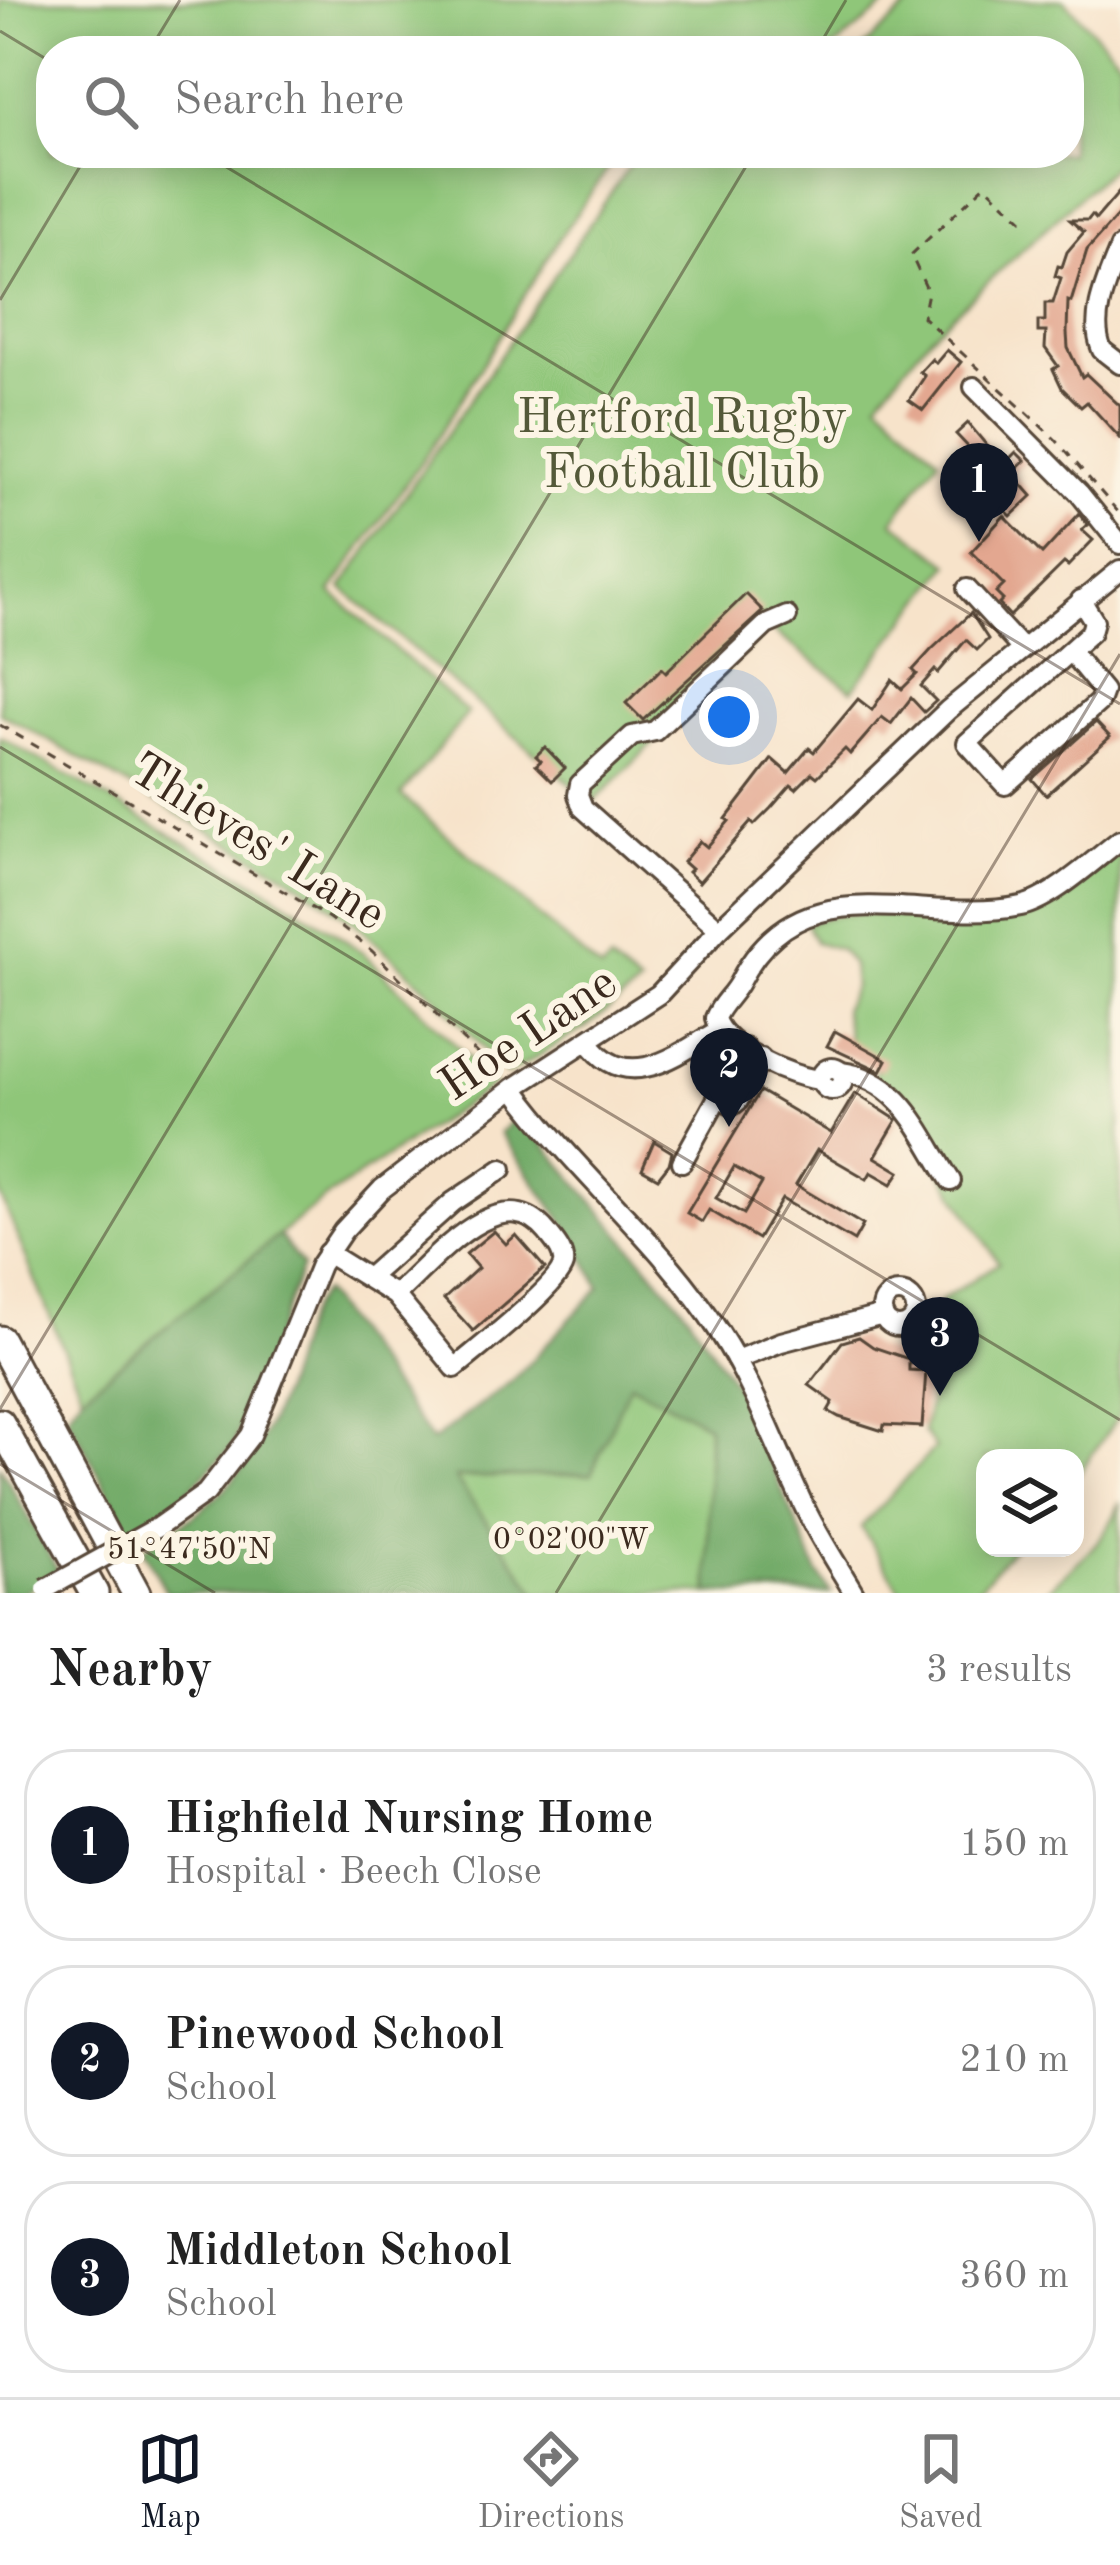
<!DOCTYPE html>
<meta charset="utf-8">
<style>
body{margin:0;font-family:"Old Standard TT",serif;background:#f2f2f2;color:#222}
.controls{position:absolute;right:36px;bottom:36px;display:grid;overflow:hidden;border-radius:24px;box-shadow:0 6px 30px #0003}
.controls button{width:108px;height:108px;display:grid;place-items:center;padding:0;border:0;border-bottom:3px solid #e0e0e0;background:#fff;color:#222;font:60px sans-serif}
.you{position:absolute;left:729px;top:717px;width:42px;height:42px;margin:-30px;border:9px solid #fff;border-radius:50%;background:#1a73e8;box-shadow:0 0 0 18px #1a73e833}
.badge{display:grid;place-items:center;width:78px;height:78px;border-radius:50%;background:#111827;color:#fff;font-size:39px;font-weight:700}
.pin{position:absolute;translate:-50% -99px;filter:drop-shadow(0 3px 6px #0008)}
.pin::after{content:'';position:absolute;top:63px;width:42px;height:36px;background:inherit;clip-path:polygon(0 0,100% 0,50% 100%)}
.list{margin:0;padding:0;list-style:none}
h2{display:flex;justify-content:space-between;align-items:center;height:156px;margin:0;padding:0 48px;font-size:51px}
h2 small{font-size:39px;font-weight:400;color:#767676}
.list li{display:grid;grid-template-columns:78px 1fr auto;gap:36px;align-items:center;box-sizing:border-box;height:192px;margin:0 24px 24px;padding:0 24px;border:3px solid #e0e0e0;border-radius:48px}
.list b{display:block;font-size:45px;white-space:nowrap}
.list p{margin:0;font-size:39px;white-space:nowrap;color:#767676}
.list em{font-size:39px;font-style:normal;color:#767676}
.icon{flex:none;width:66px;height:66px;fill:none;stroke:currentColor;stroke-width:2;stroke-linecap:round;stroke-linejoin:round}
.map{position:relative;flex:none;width:1120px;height:1593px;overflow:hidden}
.search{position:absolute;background:#fff;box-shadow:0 6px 30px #0003;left:36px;right:36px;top:36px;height:132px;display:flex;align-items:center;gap:30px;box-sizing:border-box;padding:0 42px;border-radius:48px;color:#767676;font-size:45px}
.sheet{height:804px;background:#fff}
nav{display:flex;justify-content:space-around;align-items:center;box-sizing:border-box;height:168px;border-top:3px solid #e0e0e0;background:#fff;font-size:33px;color:#767676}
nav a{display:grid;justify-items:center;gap:6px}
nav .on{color:#111827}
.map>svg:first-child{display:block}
.green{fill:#8fc679;stroke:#65784c;stroke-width:3}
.forest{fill:#73ab69;stroke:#576a44;stroke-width:3}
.building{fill:#e3a790;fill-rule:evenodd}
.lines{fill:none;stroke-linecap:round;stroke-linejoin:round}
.minor-casing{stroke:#574638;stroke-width:24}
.highway-casing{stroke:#574638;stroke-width:33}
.path{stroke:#574638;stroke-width:3;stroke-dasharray:9 9;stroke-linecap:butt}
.minor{stroke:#fff;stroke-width:18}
.highway{stroke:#fff;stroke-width:27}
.minor-bridge-casing{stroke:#574638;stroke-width:24;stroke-linecap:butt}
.minor-bridge{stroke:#fff;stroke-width:18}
.ticks{fill:none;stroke:#3b2a1e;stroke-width:3;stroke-opacity:0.45}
.labels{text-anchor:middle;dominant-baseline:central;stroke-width:12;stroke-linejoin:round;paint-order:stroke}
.park-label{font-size:48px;fill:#545939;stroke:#fcf5e5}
.street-label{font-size:48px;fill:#3b2a1e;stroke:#fcf5e5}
.ticks-label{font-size:30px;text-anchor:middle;fill:#3b2a1e;stroke:#fcf5e5;stroke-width:12;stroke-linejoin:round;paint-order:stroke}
</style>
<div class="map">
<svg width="1120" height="1593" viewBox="0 0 1120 1593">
<rect width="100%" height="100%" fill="#fcf5e5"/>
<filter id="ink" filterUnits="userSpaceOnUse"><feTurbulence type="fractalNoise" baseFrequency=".00833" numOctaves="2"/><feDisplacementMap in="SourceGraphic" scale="24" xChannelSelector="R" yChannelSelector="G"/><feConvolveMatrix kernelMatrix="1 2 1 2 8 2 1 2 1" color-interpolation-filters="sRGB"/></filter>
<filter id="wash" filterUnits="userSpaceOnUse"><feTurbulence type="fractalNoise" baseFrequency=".004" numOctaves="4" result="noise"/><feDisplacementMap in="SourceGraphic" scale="48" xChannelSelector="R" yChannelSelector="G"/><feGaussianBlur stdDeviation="2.7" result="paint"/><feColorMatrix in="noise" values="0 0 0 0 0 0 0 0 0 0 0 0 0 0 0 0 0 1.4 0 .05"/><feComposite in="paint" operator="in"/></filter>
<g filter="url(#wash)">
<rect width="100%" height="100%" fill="#f7e3ca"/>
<g class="green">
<path d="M0,0H893L830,51H51V153H619L562,234L436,440L331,592L468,713L401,795L601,971L610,962L640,986L586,1027L507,1075L437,998L355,923L290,877L0,713Z"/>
<path d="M916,0H1064L1120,60V159L931,335L878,400L939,458L893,521L950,564L852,690L769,628L593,803L342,588L638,153H738L744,157L748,153H1069V51H860Z"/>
<path d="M0,737L270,891L333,931L364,954L495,1084L320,1202L82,1395L0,1194Z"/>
<path d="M1120,844V1414L1075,1479V1458H985V1548H1013L974,1593H902L861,1527L935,1448L923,1432L936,1370L929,1362L940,1354L935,1342L941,1300L999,1263L895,1099L871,1081L879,1065L851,1049L843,1010L854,986L852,965L840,949L815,942L806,924C868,897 937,933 1001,917C1031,910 1091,863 1120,844Z"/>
<path d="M629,1383L708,1425L709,1593H537L455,1478L591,1474Z"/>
<path d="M1120,1502V1593H1044C1073,1565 1107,1542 1120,1502Z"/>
</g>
<g class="forest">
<path d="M519,1114L683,1307L739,1391L818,1573L831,1593H709L708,1425L630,1383L591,1474L455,1478L537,1593H167L143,1549C224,1500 256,1468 287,1377C296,1350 302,1312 323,1292L432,1441L512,1381L600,1287L568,1229L500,1133Z"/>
<path d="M279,1235L302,1266L233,1446L173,1506L130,1533L67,1415L82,1395Z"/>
<path d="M0,1466L58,1571L23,1593H0Z"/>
</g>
<g id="blocks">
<g class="building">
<path d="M1120,191V213L1087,250L1071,302L1068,301L1067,333L1068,348L1082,377L1086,374L1120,406V438L1087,402L1081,407L1062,388L1053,369L1058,366L1045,348L1046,332H1038V321H1045V303H1053L1061,278L1055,276L1058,266L1062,267L1067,252L1084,232L1070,220H1088L1092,215L1096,219Z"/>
<path d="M947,350L961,362L923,410L909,400L925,376L920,372L932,359L936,363Z"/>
<path d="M968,423L1003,465L1016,452L1025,461L1012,473L1032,496L1011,516L1003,508L1009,502L1003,492L968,455L972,451L956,434Z"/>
<path d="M1079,514L1088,525L1082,530L1093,540L1068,566L1064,563L1010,616L999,604L1003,600L996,593L1004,585L971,552L1004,516L1042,554Z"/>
<path d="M746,594L763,611L643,720L626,703L662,668L666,672Z"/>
<path d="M971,613L988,639L977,650L966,640L938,673L935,670L921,686L936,701L924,712L911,698L891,724L882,717L850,754L845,749L817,777L812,773L796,789L791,785L771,808L754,825L751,822L699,882L688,872L691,869L683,862L700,841L707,847L729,821L726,819L772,759L788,773L809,748L814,752L858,699L872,710L892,680L902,689L917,674L913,670L932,649Z"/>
<path d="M1096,722L1110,737L1046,795L1032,779Z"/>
<path d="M545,747L565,768L552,781L536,765L541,761L536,756Z"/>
<path d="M835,1031L887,1060L881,1071L827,1046Z"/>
<path d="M760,1091L831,1133L855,1093L897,1120L875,1157L900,1172L892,1184L871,1172L867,1179L817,1150L796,1185L863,1225L854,1241L782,1199L758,1239L709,1210L702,1222L687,1213ZM734,1167L762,1183L744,1214L716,1198Z"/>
<path d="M654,1141L672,1152L669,1164L658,1178L642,1169Z"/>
<path d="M494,1231L506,1244L516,1235L545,1268L473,1331L444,1299L478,1268L466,1254Z"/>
<path d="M859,1337L873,1347L909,1359V1370L926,1371L922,1427L884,1425L883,1431L839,1417L828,1411L833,1402L809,1385L842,1342Z"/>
</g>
</g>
</g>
<g filter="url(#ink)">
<use href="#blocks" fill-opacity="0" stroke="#574638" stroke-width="3"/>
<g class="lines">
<g class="minor-casing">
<g id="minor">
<path d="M1120,247C1108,278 1088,317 1102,350L1120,364"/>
<path d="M974,387L1079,493L1120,544"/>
<path d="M967,589L1021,648"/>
<path d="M1070,651L1103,691L1099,702L1005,785L967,743L1091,632L1094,621L1081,600"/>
<path d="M719,929L583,808L578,795L580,784L632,736L655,731L766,625L787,616"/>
<path d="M588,1041C625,1095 675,1057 718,1030"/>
<circle cx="832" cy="1079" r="11"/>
<path d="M841,1072C902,1079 921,1135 951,1181"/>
<path d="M821,1080C793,1078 722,1048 715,1018C721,1003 733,995 740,981C802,861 919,927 1021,906C1052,899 1095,859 1120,840"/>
<path d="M514,1088C577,1174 662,1242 720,1333C755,1387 776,1448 804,1506C818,1536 837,1564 854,1593"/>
<path d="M719,1097L733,1105L738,1101L761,1058"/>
<path d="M682,1162L745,1048"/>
<path d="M327,1253L395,1295C432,1263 500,1175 547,1232C554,1241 565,1252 563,1265C557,1288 476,1350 455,1368L395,1295"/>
<path d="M368,1278L453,1202L502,1169"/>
<circle cx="899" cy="1310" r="17"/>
<path d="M736,1360L781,1342L883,1315"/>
<path d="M158,1527L206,1493L251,1435L320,1265L343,1231L382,1189L514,1088L659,994L719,929L948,710L1120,570"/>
</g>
</g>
<g class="highway-casing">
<g id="highway">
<path d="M0,1340L136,1593"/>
<path d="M0,1423L94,1593"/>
</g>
</g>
<g class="path">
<path d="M1023,220L985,185L911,255L928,292L923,317L1056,440L1120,514"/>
<path d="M0,725L329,918L372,951L501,1077"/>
</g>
<use href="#minor" class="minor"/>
<use href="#highway" class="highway"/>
<g class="minor-bridge-casing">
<path id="minor-bridge" d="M46,1589L158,1527"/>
</g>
<use href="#minor-bridge" class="minor-bridge"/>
</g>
</g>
<path class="ticks" d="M0,31L51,62M149,51L180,0M816,51L846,0M203,153L1120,704M0,300L88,153M0,747L1120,1420M0,1409L754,153M0,1464L215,1593M556,1593L1120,654"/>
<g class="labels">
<g class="park-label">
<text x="682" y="419">Hertford Rugby<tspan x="682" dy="55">Football Club</tspan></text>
</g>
<g class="street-label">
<text transform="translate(257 843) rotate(32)">Thieves' Lane</text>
<text transform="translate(529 1035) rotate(-34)">Hoe Lane</text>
</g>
</g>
<g class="ticks-label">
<text x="571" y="1548">0°02'00"W</text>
<text x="189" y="1558">51°47'50"N</text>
</g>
</svg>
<div class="controls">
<button><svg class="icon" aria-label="layers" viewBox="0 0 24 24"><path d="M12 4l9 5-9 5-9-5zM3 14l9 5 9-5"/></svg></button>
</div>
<div class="you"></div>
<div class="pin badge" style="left:979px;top:542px">1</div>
<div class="pin badge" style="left:729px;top:1127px">2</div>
<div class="pin badge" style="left:940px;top:1396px">3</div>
<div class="search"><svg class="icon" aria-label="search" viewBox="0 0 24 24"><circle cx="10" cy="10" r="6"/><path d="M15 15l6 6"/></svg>Search here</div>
</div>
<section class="sheet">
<h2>Nearby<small>3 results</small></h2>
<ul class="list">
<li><span class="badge">1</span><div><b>Highfield Nursing Home</b><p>Hospital · Beech Close</p></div><em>150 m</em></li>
<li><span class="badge">2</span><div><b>Pinewood School</b><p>School</p></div><em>210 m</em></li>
<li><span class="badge">3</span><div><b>Middleton School</b><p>School</p></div><em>360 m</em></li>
</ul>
</section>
<nav>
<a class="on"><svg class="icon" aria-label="map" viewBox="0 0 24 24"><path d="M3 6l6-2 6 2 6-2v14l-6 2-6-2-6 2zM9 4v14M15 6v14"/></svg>Map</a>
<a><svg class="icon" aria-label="directions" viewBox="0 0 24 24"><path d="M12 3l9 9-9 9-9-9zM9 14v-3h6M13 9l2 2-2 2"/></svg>Directions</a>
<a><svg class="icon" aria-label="saved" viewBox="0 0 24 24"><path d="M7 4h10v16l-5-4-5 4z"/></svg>Saved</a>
</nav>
